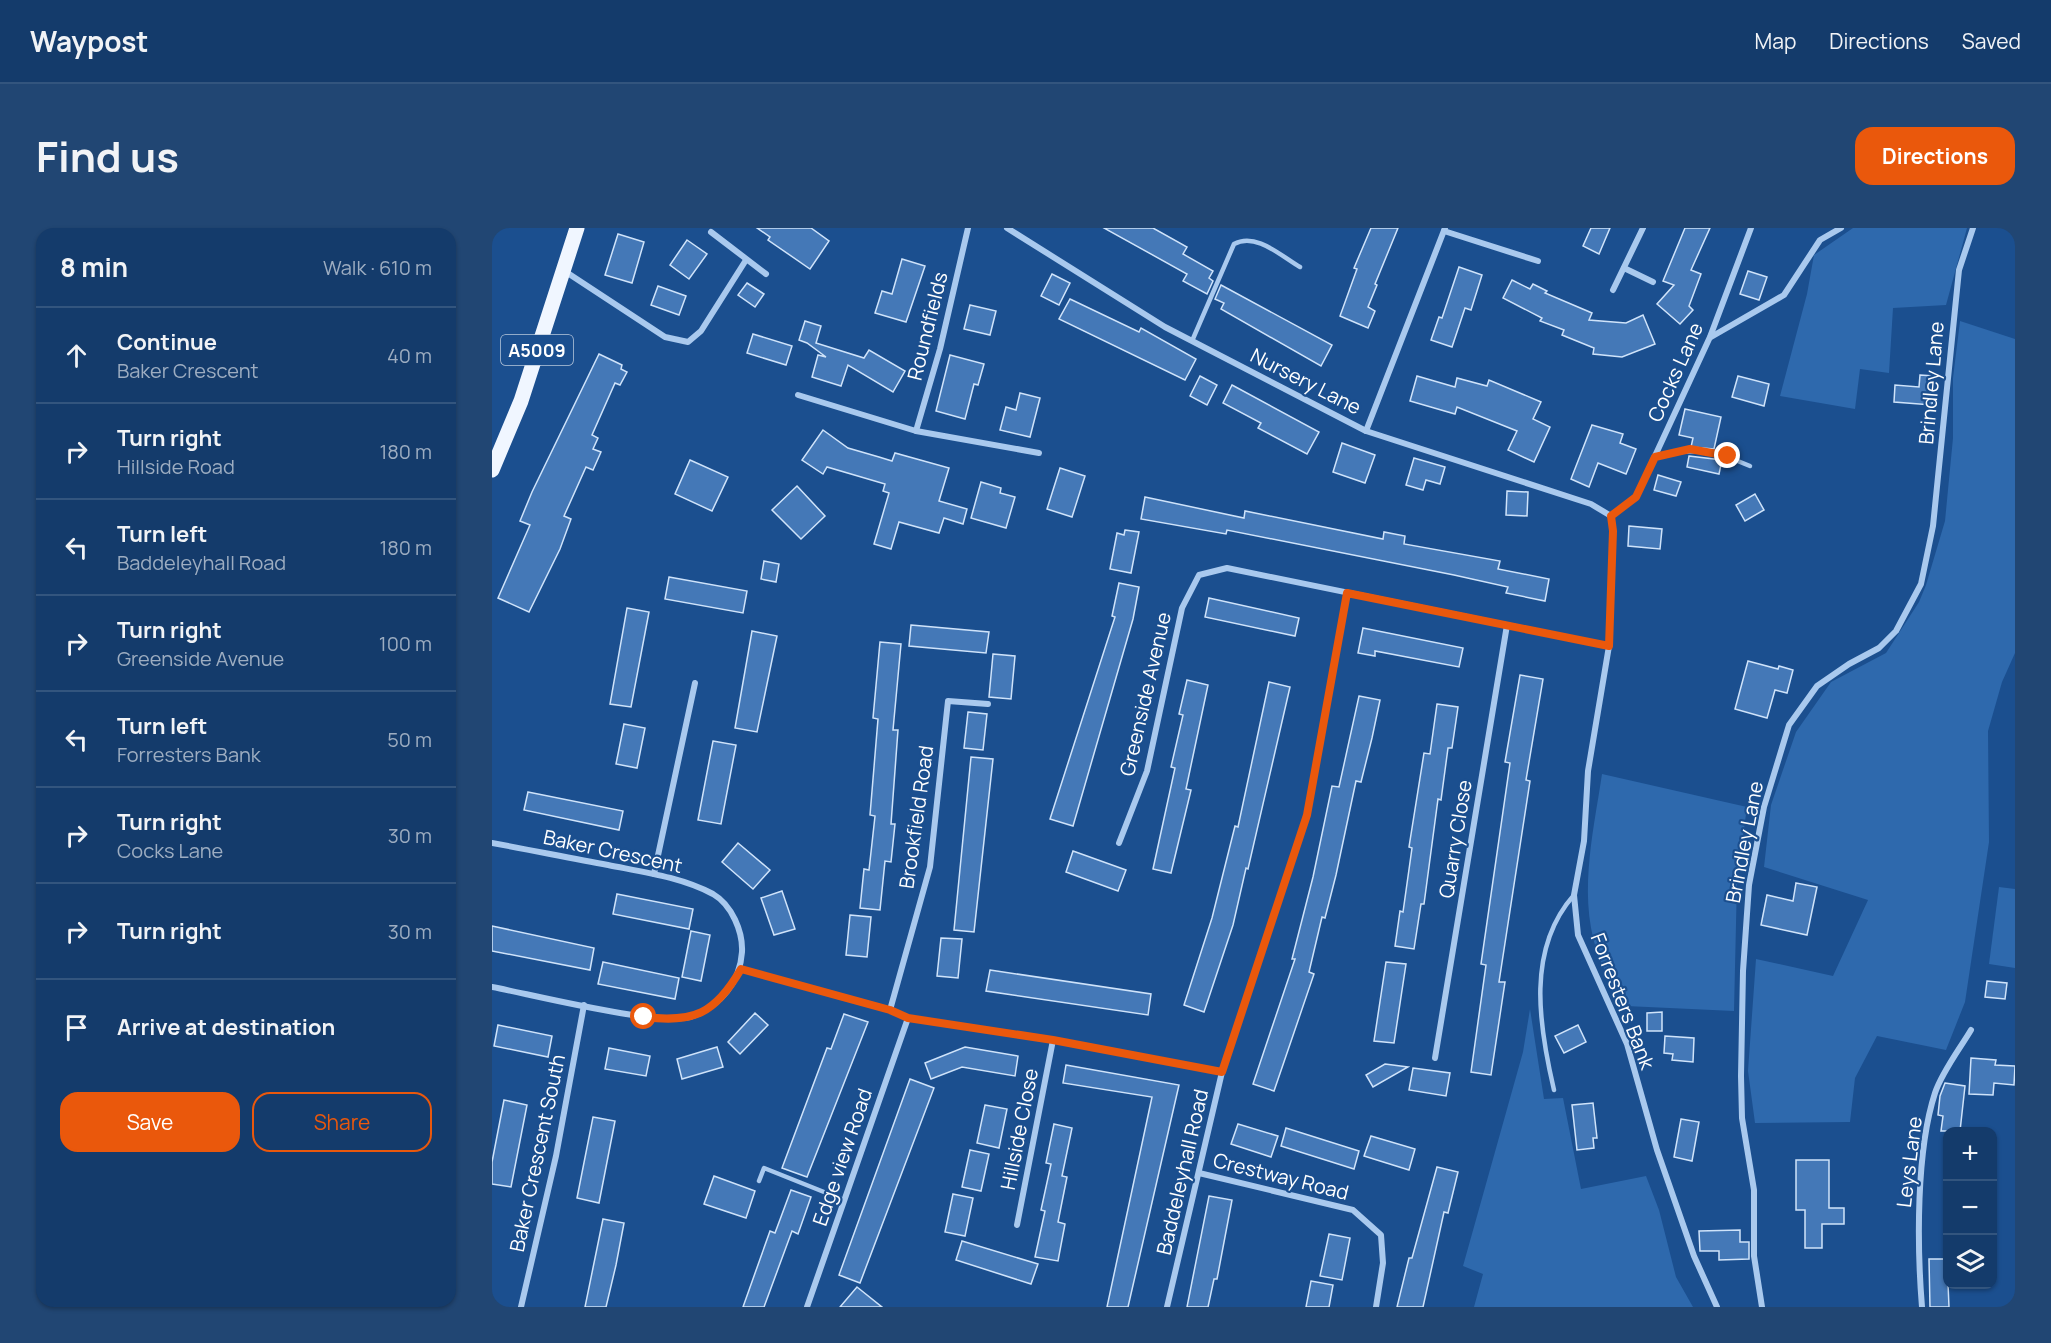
<!DOCTYPE html>
<meta charset="utf-8">
<style>
body{margin:0;font-family:Manrope,sans-serif;background:#214673;color:#f1f3f6}
.controls{position:absolute;right:18px;bottom:18px;display:grid;overflow:hidden;border-radius:12px;box-shadow:0 2px 4px #0004}
.controls button{width:54px;height:54px;display:grid;place-items:center;padding:0;border:0;border-bottom:2px solid #33557e;background:#143b6b;color:#f1f3f6;font:30px sans-serif}
.stop{position:absolute;width:18px;height:18px;margin:-14px;border:4px solid #ea580c;border-radius:50%;background:#fff}
.stop.end{background:#ea580c;border-color:#fff;box-shadow:0 2px 6px #0008}
.list{margin:0;padding:0;list-style:none}
h2{display:flex;justify-content:space-between;align-items:center;height:78px;margin:0;padding:0 24px;font-size:26px}
h2 small{font-size:20px;font-weight:400;color:#9dadc1}
.list li{display:grid;grid-template-columns:39px 1fr auto;gap:18px;align-items:center;box-sizing:border-box;height:96px;padding:0 24px;border-top:2px solid #33557e}
.list b{display:block;font-size:22px;white-space:nowrap}
.list p{margin:0;font-size:20px;white-space:nowrap;color:#9dadc1}
.list em{font-size:20px;font-style:normal;color:#9dadc1}
.actions{display:flex;gap:12px;padding:18px 24px}
.actions a{flex:1;padding:14px 0;border:2px solid #ea580c;border-radius:18px;text-align:center;font-size:21px;color:#ea580c}
.actions .main{background:#ea580c;color:#fff}
.icon{flex:none;width:33px;height:33px;fill:none;stroke:currentColor;stroke-width:2;stroke-linecap:round;stroke-linejoin:round}
.map{position:relative;flex:none;width:1523px;height:1079px;overflow:hidden;border-radius:18px}
header{display:flex;align-items:center;gap:36px;box-sizing:border-box;height:84px;padding:0 30px;background:#143b6b;border-bottom:2px solid #33557e}
header strong{font-size:28px}
nav{display:flex;gap:33px;margin-inline-start:auto;font-size:21px}
.intro{display:flex;align-items:center;justify-content:space-between;box-sizing:border-box;height:144px;padding:0 36px}
h1{margin:0;font-size:42px}
.button{padding:15px 27px;border-radius:18px;background:#ea580c;color:#fff;font-size:21px;font-weight:700}
main{display:flex;gap:36px;padding:0 36px}
aside{flex:1;background:#143b6b;border-radius:18px;box-shadow:0 2px 4px #0004}
.map>svg:first-child{display:block}
.green{fill:#2e69ad}
.building{fill:#4478b7;stroke:#cfe3fa;stroke-width:1.5}
.lines{fill:none;stroke-linecap:round;stroke-linejoin:round}
.lane{stroke:#a9c9ee;stroke-width:4.5}
.street{stroke:#a9c9ee;stroke-width:6}
.primary{stroke:#f0f6ff;stroke-width:15}
.route{stroke:#ea580c;stroke-width:8}
.labels{text-anchor:middle;dominant-baseline:central;stroke-width:4.5;stroke-linejoin:round;paint-order:stroke}
.shield{fill:#1b4f8f;stroke:#bbcadd;stroke-width:1.5}
.shield-label{font-size:18px;font-weight:bold;fill:#fff}
.street-label{font-size:20px;fill:#fff;stroke:#1b4f8f}
</style>
<header>
<strong>Waypost</strong>
<nav><a>Map</a><a>Directions</a><a>Saved</a></nav>
</header>
<div class="intro"><h1>Find us</h1><a class="button">Directions</a></div>
<main>
<aside>
<h2>8 min<small>Walk · 610 m</small></h2>
<ul class="list">
<li><svg class="icon" aria-label="ahead" viewBox="0 0 24 24"><path d="M12 20V5M6 11l6-6 6 6"/></svg><div><b>Continue</b><p>Baker Crescent</p></div><em>40 m</em></li>
<li><svg class="icon" aria-label="right" viewBox="0 0 24 24"><path d="M7 20v-9h11M14 6l5 5-5 5"/></svg><div><b>Turn right</b><p>Hillside Road</p></div><em>180 m</em></li>
<li><svg class="icon" aria-label="left" viewBox="0 0 24 24"><path d="M17 20v-9H6M10 6l-5 5 5 5"/></svg><div><b>Turn left</b><p>Baddeleyhall Road</p></div><em>180 m</em></li>
<li><svg class="icon" aria-label="right" viewBox="0 0 24 24"><path d="M7 20v-9h11M14 6l5 5-5 5"/></svg><div><b>Turn right</b><p>Greenside Avenue</p></div><em>100 m</em></li>
<li><svg class="icon" aria-label="left" viewBox="0 0 24 24"><path d="M17 20v-9H6M10 6l-5 5 5 5"/></svg><div><b>Turn left</b><p>Forresters Bank</p></div><em>50 m</em></li>
<li><svg class="icon" aria-label="right" viewBox="0 0 24 24"><path d="M7 20v-9h11M14 6l5 5-5 5"/></svg><div><b>Turn right</b><p>Cocks Lane</p></div><em>30 m</em></li>
<li><svg class="icon" aria-label="right" viewBox="0 0 24 24"><path d="M7 20v-9h11M14 6l5 5-5 5"/></svg><div><b>Turn right</b></div><em>30 m</em></li>
<li><svg class="icon" aria-label="arrive" viewBox="0 0 24 24"><path d="M6 21V4h12l-3 4 3 4H6"/></svg><div><b>Arrive at destination</b></div></li>
</ul>
<div class="actions"><a class="main">Save</a><a>Share</a></div>
</aside>
<div class="map">
<svg width="1523" height="1079" viewBox="0 0 1523 1079">
<rect width="100%" height="100%" fill="#1b4f8f"/>
<g class="green">
<path d="M1361,0H1475L1454,77L1401,80L1397,145L1368,141L1363,181L1288,168L1315,66L1322,27Z"/>
<path d="M1468,93L1523,111V425L1510,454L1496,503L1497,614L1473,774L1454,822L1385,808L1363,850L1358,894L1263,895L1256,843L1264,731L1341,748L1376,672L1272,639L1279,577L1304,504L1339,454L1394,425L1427,374L1434,357L1453,293L1461,210V150Z"/>
<path d="M1110,546L1255,579L1245,652L1242,783L1134,778C1125,764 1115,749 1109,734C1084,674 1101,607 1110,546Z"/>
<path d="M1507,659L1523,661V740L1497,736Z"/>
<path d="M1038,781L1052,871L1071,870L1089,961L1154,948L1167,982L1184,1049L1201,1079H982L991,1046L971,1038L1031,824Z"/>
</g>
<g class="building">
<path d="M265,0H319L337,13L318,41L276,12L278,9Z"/>
<path d="M612,0H661L695,19L691,26L721,43L717,50L721,53L715,66L691,53L695,46Z"/>
<path d="M879,0H906L883,56L885,57L876,79L883,83L876,100L848,88L865,41L862,40Z"/>
<path d="M1099,0H1118L1107,26L1091,18Z"/>
<path d="M1193,0H1218L1199,42L1209,46L1197,78L1201,82L1188,96L1165,76L1182,57L1171,53Z"/>
<path d="M126,6L152,14L140,55L113,47Z"/>
<path d="M195,12L215,26L197,51L178,37Z"/>
<path d="M410,31L433,38L414,94L383,85L390,63L400,66Z"/>
<path d="M967,39L990,47L979,82L973,80L960,119L939,112L947,89L950,90Z"/>
<path d="M1256,43L1275,49L1267,72L1248,66Z"/>
<path d="M560,46L578,55L567,77L549,68Z"/>
<path d="M1020,52L1038,61L1041,56L1055,63L1053,65L1100,85L1097,92L1134,95L1151,87L1163,116L1130,129L1101,126L1102,120L1070,107L1072,102L1048,93L1050,90L1011,70Z"/>
<path d="M255,55L272,66L263,79L246,67Z"/>
<path d="M729,57L840,117L829,138L729,81L732,75L723,71Z"/>
<path d="M166,58L194,68L187,87L159,77Z"/>
<path d="M578,71L647,104L649,100L704,131L693,152L567,91Z"/>
<path d="M478,77L504,83L498,107L472,101Z"/>
<path d="M313,93L329,98L324,115L372,130L377,122L413,143L401,164L356,137L349,158L320,149L326,127L334,129L315,115L307,112Z"/>
<path d="M261,106L300,118L294,137L255,125Z"/>
<path d="M107,126L130,137L129,141L135,144L128,157L123,155L100,207L106,210L101,221L109,224L101,242L94,239L72,288L79,291L68,321L37,384L6,370L38,297L28,293L40,264Z"/>
<path d="M458,127L492,136L486,157L482,156L473,191L444,183Z"/>
<path d="M1428,147L1442,148L1440,177L1402,174L1403,157L1427,159Z"/>
<path d="M708,148L725,157L715,177L698,168Z"/>
<path d="M925,148L963,159L965,150L995,158L997,152L1049,174L1041,191L1058,199L1042,234L1016,222L1025,203L965,179L963,186L918,173Z"/>
<path d="M1246,148L1277,156L1272,178L1240,169Z"/>
<path d="M740,157L827,204L815,226L766,200L769,195L731,175Z"/>
<path d="M528,165L548,170L538,209L508,202L514,179L524,182Z"/>
<path d="M1193,181L1229,189L1222,221L1199,219L1201,210L1187,207Z"/>
<path d="M1100,197L1131,206L1128,215L1144,221L1134,246L1106,235L1097,259L1079,251Z"/>
<path d="M331,202L356,220L387,229L400,233L403,225L457,240L447,273L475,281L471,296L452,290L447,305L407,294L399,321L382,316L397,265L391,263L393,256L335,239L331,246L310,232Z"/>
<path d="M850,215L883,227L873,255L841,244Z"/>
<path d="M1197,228L1230,232L1227,246L1195,239Z"/>
<path d="M922,230L953,239L948,256L934,252L931,262L914,257Z"/>
<path d="M198,232L236,249L220,283L183,266Z"/>
<path d="M568,240L593,248L580,289L555,281Z"/>
<path d="M1166,247L1189,254L1184,268L1162,262Z"/>
<path d="M489,254L509,260L508,265L523,269L514,300L479,290Z"/>
<path d="M305,258L333,288L309,311L280,282Z"/>
<path d="M1015,263L1036,264L1035,288L1014,287Z"/>
<path d="M1263,266L1272,282L1253,293L1244,277Z"/>
<path d="M653,269L752,290L753,283L891,311L892,304L913,308L912,316L1008,333L1006,341L1057,351L1053,373L1014,365L1016,359L962,347L735,302L734,306L649,291Z"/>
<path d="M1137,298L1170,301L1168,321L1136,318Z"/>
<path d="M633,302L647,304L639,345L618,341L625,305L632,307Z"/>
<path d="M272,333L287,336L284,354L269,351Z"/>
<path d="M177,349L255,363L251,385L173,371Z"/>
<path d="M627,355L647,359L641,391L581,598L558,591L623,389L620,388Z"/>
<path d="M717,370L807,390L803,408L713,389Z"/>
<path d="M135,380L157,384L139,479L118,476Z"/>
<path d="M419,397L497,404L494,425L417,418Z"/>
<path d="M871,400L971,420L967,439L883,423V428L866,425Z"/>
<path d="M260,403L285,408L265,504L243,500Z"/>
<path d="M388,414L409,416L401,502H406L399,596H403L399,634L393,633L388,682L368,680L372,641L377,642L383,588L378,587L386,491L381,490Z"/>
<path d="M501,426L523,428L519,471L497,469Z"/>
<path d="M1256,433L1286,441L1287,438L1301,442L1295,465L1283,462L1275,490L1243,481Z"/>
<path d="M1028,447L1051,451L1034,552L1038,553L1007,754H1013L999,847L979,844L994,737L989,736L1018,535L1013,534Z"/>
<path d="M695,452L716,457L694,561L699,562L679,645L661,641L683,540L679,539L691,487L687,486Z"/>
<path d="M777,454L798,459L756,641L754,640L741,697L712,784L692,777L720,690L743,598L746,599Z"/>
<path d="M867,468L888,472L880,510L869,554L864,553L844,647L833,690L830,689L817,744L822,746L782,863L761,856L803,731H800L821,649L840,558L847,559Z"/>
<path d="M945,476L966,479L960,520H956L949,572L946,571L932,676H929L922,721L903,718L908,683L911,684L920,620L917,619L932,525L938,526Z"/>
<path d="M476,484L495,486L491,522L472,520Z"/>
<path d="M132,496L153,500L145,540L124,536Z"/>
<path d="M221,513L244,517L229,596L206,592Z"/>
<path d="M479,529L501,531L482,704L462,702Z"/>
<path d="M36,564L131,583L127,602L32,582Z"/>
<path d="M246,615L278,642L261,661L230,634Z"/>
<path d="M581,623L634,642L626,663L574,644Z"/>
<path d="M1304,655L1325,659L1315,707L1269,697L1275,667L1301,673Z"/>
<path d="M290,663L303,701L282,707L269,670Z"/>
<path d="M125,666L201,681L197,701L121,686Z"/>
<path d="M358,687L379,689L375,729L354,727Z"/>
<path d="M0,698L102,720L98,742L0,723Z"/>
<path d="M199,703L218,707L209,753L190,749Z"/>
<path d="M449,710L470,711L466,750L445,748Z"/>
<path d="M111,734L187,750L183,771L106,756Z"/>
<path d="M894,734L914,736L902,815L882,813Z"/>
<path d="M498,742L659,766L656,787L494,763Z"/>
<path d="M1495,753L1515,755L1513,771L1493,769Z"/>
<path d="M1170,784V803H1155V785Z"/>
<path d="M263,785L276,797L248,826L236,814Z"/>
<path d="M352,786L376,794L315,949L290,940L335,820L339,821Z"/>
<path d="M6,797L60,808L56,829L2,818Z"/>
<path d="M1086,797L1094,814L1072,825L1063,808Z"/>
<path d="M1173,808L1202,810L1201,834L1180,832L1181,826L1172,825Z"/>
<path d="M225,819L231,839L190,851L185,831Z"/>
<path d="M473,819L526,828L523,848L470,839L439,851L433,835Z"/>
<path d="M117,820L158,828L154,848L113,841Z"/>
<path d="M1479,830L1504,832L1503,837L1523,838L1522,857L1502,855L1501,867L1477,866Z"/>
<path d="M893,836L916,839L881,859L874,847Z"/>
<path d="M574,837L687,857L636,1079H615L660,869L571,855Z"/>
<path d="M921,840L958,845L954,868L917,862Z"/>
<path d="M418,851L442,860L368,1055L347,1047Z"/>
<path d="M1453,855L1473,858L1468,903H1449L1451,888L1446,887L1448,868Z"/>
<path d="M12,872L35,877L19,959L0,956V934Z"/>
<path d="M1101,875L1105,910H1101L1102,920L1085,922L1080,877Z"/>
<path d="M493,877L515,881L507,920L485,915Z"/>
<path d="M101,889L123,893L107,975L85,970Z"/>
<path d="M1189,891L1207,894L1200,933L1182,929Z"/>
<path d="M562,896L580,900L570,948L575,949L566,994L573,996L566,1033L543,1029L553,983L549,982L559,936L554,935Z"/>
<path d="M746,896L786,908L779,929L739,916Z"/>
<path d="M794,900L867,923L862,941L789,918Z"/>
<path d="M879,908L923,921L917,942L872,928Z"/>
<path d="M478,922L497,926L489,963L470,959Z"/>
<path d="M1304,932H1337V980H1352V996H1330V1020H1313V982H1304Z"/>
<path d="M945,939L966,944L956,985L952,984L931,1079H905L917,1030H920Z"/>
<path d="M222,948L263,963L254,990L212,976Z"/>
<path d="M299,962L319,969L306,1006L300,1003L272,1079H251L278,1003L283,1005Z"/>
<path d="M461,966L481,970L473,1008L453,1004Z"/>
<path d="M717,968L740,972L725,1051H722L716,1079H695Z"/>
<path d="M111,991L132,995L124,1037L114,1079H93Z"/>
<path d="M1248,1002V1014H1257V1031L1227,1032V1023H1208L1207,1003Z"/>
<path d="M837,1006L858,1010L850,1052L828,1048Z"/>
<path d="M470,1013L546,1036L539,1056L464,1032Z"/>
<path d="M1437,1031H1455L1457,1079H1438Z"/>
<path d="M819,1053L841,1057L837,1079H814Z"/>
<path d="M365,1059L390,1079H348Z"/>
</g>
<g class="lines">
<g class="lane">
<path d="M700,113L742,16C764,4 789,28 808,39"/>
<path d="M1163,229C1201,219 1221,222 1258,238"/>
<path d="M1062,862C1047,798 1034,721 1082,667"/>
<path d="M267,953L272,940L352,972"/>
</g>
<g class="street">
<path d="M515,0L673,99L874,203L1099,276L1119,288"/>
<path d="M952,3L1046,33"/>
<path d="M219,4L274,46"/>
<path d="M1132,40L1161,54"/>
<path d="M71,42L173,109L196,114L209,103L254,32"/>
<path d="M1121,62L1151,0"/>
<path d="M1219,109L1292,67L1328,12L1349,0"/>
<path d="M306,167L424,203L547,225"/>
<path d="M424,203L448,121L476,0"/>
<path d="M874,203L953,0"/>
<path d="M1119,288L1121,303L1117,418L1096,543L1092,613L1082,667L1086,707L1135,816L1165,922L1202,1028L1225,1079"/>
<path d="M1119,288L1144,269L1218,109L1259,0"/>
<path d="M0,615C39,622 77,630 116,637C151,644 189,649 221,666C240,677 251,704 250,724C248,754 229,777 201,788C171,800 38,766 0,759"/>
<path d="M627,615L655,543L690,380L707,347L735,340L1117,418"/>
<path d="M162,646L203,455"/>
<path d="M249,741L398,782L416,790L561,812L730,844"/>
<path d="M398,782L438,639L456,473L496,476"/>
<path d="M943,830L1015,397"/>
<path d="M707,945L861,982L889,1007L891,1035L884,1079"/>
<path d="M525,997L561,812"/>
<path d="M29,1079L64,928L92,777"/>
<path d="M315,1079L416,790"/>
<path d="M675,1079L730,844L815,587L855,365"/>
<path d="M1270,1079L1262,1028V962L1250,890L1249,848L1251,743L1257,657L1272,579L1297,497L1325,458L1357,436L1387,420L1404,403L1429,356L1441,298L1467,42L1481,0"/>
<path d="M1430,1079C1425,1018 1424,923 1443,865C1450,844 1467,822 1479,802"/>
</g>
<path class="primary" d="M0,242L29,173L85,0"/>
</g>
<g class="lines">
<path class="route" d="M152,789C202,795 223,786 249,741L398,782L416,790L561,812L730,844L815,587L855,365L1117,418L1121,303L1119,288L1144,269L1163,229L1198,221L1236,228"/>
</g>
<g class="labels">
<rect class="shield" x="9" y="107" width="72" height="30" rx="4.5"/>
<g class="shield-label">
<text x="45" y="122">A5009</text>
</g>
<g class="street-label">
<text transform="translate(435 98) rotate(-76)">Roundfields</text>
<text transform="translate(1183 144) rotate(-66)">Cocks Lane</text>
<text transform="translate(814 153) rotate(27)">Nursery Lane</text>
<text transform="translate(1439 155) rotate(-85)">Brindley Lane</text>
<text transform="translate(653 466) rotate(-77)">Greenside Avenue</text>
<text transform="translate(424 589) rotate(-82)">Brookfield Road</text>
<text transform="translate(963 611) rotate(-81)">Quarry Close</text>
<text transform="translate(1252 614) rotate(-79)">Brindley Lane</text>
<text transform="translate(121 623) rotate(12)">Baker Crescent</text>
<text transform="translate(1131 773) rotate(69)">Forresters Bank</text>
<text transform="translate(527 901) rotate(-79)">Hillside Close</text>
<text transform="translate(45 925) rotate(-78)">Baker Crescent South</text>
<text transform="translate(350 929) rotate(-71)">Edge view Road</text>
<text transform="translate(1417 934) rotate(-83)">Leys Lane</text>
<text transform="translate(690 944) rotate(-77)">Baddeleyhall Road</text>
<text transform="translate(789 948) rotate(14)">Crestway Road</text>
</g>
</g>
</svg>
<div class="controls">
<button>+</button>
<button>−</button>
<button><svg class="icon" aria-label="layers" viewBox="0 0 24 24"><path d="M12 4l9 5-9 5-9-5zM3 14l9 5 9-5"/></svg></button>
</div>
<div class="stop" style="left:152px;top:789px"></div>
<div class="stop end" style="left:1236px;top:228px"></div>
</div>
</main>
